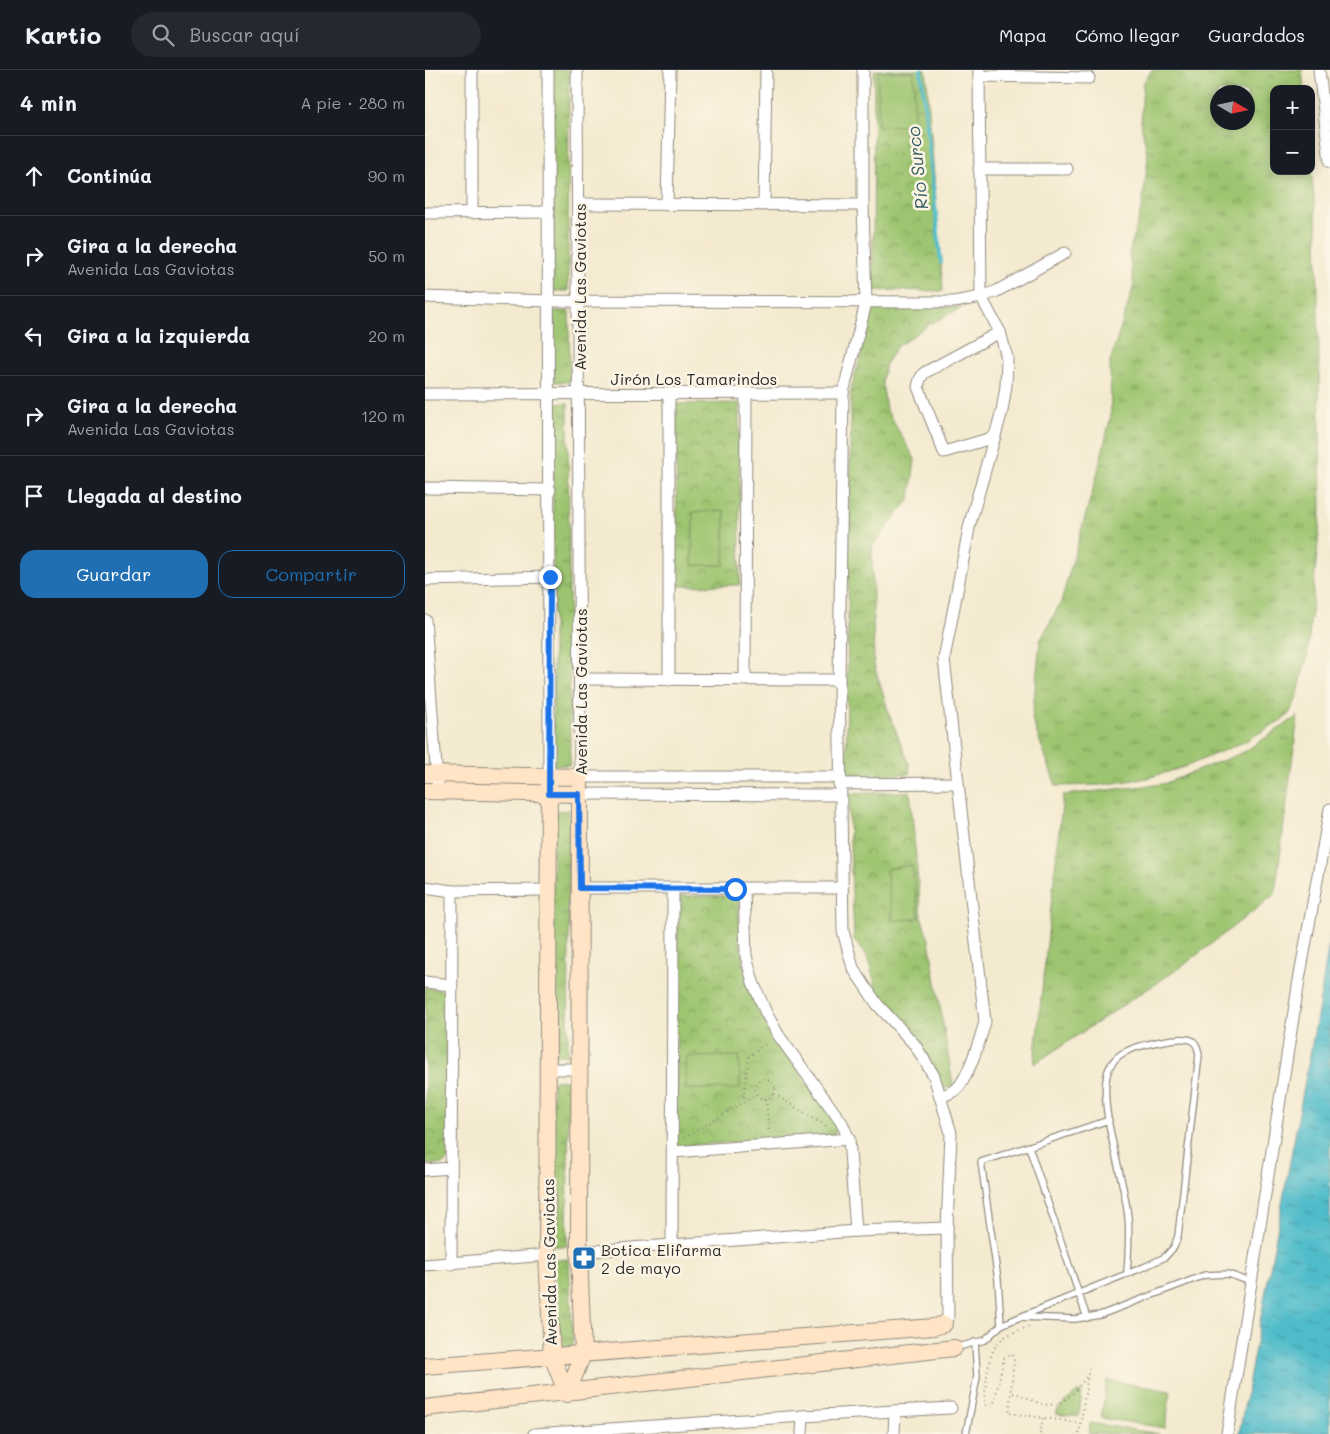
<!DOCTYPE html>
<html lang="es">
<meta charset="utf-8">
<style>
body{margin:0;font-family:Mali,sans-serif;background:#242831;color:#f1f3f6}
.controls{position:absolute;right:15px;top:15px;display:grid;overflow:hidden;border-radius:10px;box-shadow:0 2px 12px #0003}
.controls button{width:45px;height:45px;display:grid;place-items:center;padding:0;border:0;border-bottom:1px solid #363941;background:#171b24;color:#f1f3f6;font:25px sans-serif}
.compass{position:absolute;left:785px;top:15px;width:45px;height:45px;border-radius:50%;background:#171b24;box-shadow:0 2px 12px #0003;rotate:99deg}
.stop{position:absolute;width:15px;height:15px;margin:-11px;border:4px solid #1a73e8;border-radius:50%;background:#fff}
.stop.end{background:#1a73e8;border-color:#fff;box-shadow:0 1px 5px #0008}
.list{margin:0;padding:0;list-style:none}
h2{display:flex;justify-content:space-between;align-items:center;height:65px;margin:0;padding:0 20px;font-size:21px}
h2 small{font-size:16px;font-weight:400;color:#9ea1a6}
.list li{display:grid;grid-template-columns:32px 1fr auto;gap:15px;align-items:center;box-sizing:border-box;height:80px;padding:0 20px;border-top:1px solid #363941}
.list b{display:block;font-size:19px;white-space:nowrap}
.list p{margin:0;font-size:16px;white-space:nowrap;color:#9ea1a6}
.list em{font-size:16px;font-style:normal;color:#9ea1a6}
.actions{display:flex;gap:10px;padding:15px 20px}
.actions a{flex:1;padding:11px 0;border:1px solid #1f6fb2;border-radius:15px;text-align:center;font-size:18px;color:#1f6fb2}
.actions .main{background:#1f6fb2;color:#fff}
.icon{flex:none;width:28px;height:28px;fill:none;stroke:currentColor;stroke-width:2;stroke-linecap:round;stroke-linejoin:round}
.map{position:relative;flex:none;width:905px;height:1364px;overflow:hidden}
header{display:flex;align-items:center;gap:30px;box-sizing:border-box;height:70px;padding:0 25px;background:#171b24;border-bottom:1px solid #363941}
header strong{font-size:24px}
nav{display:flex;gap:28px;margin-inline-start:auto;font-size:18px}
.search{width:350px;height:45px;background:#242831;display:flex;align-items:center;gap:12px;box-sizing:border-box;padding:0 18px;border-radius:28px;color:#9ea1a6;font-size:19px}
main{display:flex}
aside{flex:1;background:#171b24}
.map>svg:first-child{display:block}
.grass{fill:url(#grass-tufts);stroke:#64784d;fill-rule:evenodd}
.park{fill:url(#park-crowns);stroke:#64784d}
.pitch{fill:#9dc46f;stroke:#64784d}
.water{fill:url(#water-ripples);stroke:#3e747a}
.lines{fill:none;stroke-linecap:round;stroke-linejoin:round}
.stream{stroke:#50bcca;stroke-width:4}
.lane-casing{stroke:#908a7e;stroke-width:8}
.street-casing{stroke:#908a7e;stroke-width:13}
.secondary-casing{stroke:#908a7e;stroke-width:18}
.path{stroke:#908a7e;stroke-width:2;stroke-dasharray:1 4;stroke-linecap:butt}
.lane{stroke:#fff;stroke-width:5.5}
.street{stroke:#fff;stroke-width:11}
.secondary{stroke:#ffe4c6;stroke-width:16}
.route{stroke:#1a73e8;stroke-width:6}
.labels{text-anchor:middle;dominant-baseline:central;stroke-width:5;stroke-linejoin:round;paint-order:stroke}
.street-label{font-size:16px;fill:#2b2b2b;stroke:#fcf5e5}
.poi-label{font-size:16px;fill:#2b2b2b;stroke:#fcf5e5;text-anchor:start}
.water-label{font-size:18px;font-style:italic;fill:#385e63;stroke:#fcf5e5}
</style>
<header>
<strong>Kartio</strong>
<div class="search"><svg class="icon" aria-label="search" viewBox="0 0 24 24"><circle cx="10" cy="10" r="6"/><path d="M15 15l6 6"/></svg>Buscar aquí</div>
<nav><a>Mapa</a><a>Cómo llegar</a><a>Guardados</a></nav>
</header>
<main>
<aside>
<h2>4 min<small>A pie · 280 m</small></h2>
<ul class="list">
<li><svg class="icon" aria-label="ahead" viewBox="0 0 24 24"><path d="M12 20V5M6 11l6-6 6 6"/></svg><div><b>Continúa</b></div><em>90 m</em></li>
<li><svg class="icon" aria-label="right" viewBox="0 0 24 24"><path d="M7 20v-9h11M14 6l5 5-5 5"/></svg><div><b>Gira a la derecha</b><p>Avenida Las Gaviotas</p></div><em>50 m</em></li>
<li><svg class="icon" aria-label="left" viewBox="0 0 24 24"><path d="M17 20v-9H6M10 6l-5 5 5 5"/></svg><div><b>Gira a la izquierda</b></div><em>20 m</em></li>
<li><svg class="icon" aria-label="right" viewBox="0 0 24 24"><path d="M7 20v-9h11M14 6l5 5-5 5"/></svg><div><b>Gira a la derecha</b><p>Avenida Las Gaviotas</p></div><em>120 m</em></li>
<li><svg class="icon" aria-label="arrive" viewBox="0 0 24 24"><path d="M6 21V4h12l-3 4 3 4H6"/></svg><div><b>Llegada al destino</b></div></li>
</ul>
<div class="actions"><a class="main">Guardar</a><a>Compartir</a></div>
</aside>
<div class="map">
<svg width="905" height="1364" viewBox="0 0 905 1364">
<defs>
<pattern id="grass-tufts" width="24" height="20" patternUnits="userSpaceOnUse" patternTransform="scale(1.25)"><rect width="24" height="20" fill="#9dc46f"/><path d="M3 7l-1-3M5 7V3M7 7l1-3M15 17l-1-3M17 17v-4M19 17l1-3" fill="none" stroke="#809f5b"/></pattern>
<pattern id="park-crowns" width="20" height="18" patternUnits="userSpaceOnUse" patternTransform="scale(1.25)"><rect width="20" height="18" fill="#9dc46f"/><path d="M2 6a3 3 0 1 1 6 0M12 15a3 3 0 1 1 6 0" fill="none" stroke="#809f5b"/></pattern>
<pattern id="water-ripples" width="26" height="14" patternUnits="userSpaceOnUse" patternTransform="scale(1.25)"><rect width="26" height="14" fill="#50bcca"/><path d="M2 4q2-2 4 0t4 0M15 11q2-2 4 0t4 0" fill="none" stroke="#4399a4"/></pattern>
</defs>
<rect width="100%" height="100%" fill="#fcf5e5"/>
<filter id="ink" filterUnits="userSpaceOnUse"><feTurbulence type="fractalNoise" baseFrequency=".02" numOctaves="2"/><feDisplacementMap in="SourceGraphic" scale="10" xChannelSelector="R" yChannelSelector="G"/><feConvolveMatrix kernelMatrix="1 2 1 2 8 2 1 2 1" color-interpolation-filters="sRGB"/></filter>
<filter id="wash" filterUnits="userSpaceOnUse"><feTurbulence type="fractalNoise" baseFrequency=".0096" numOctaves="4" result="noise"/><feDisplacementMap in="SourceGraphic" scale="20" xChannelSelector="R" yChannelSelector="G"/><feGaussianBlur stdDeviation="1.12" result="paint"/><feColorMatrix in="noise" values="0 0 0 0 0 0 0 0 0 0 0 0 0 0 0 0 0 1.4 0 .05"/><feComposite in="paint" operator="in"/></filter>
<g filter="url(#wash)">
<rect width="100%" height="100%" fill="#f4ead0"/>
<g class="grass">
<path d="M128,0H144L143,221H128Z"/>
<path d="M727,0H877L879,19H849V101H886V98L892,159L896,441L882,588L871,630L863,646L819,672L762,696L723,708L675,715L631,716L607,649L615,571L636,532L672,405L686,345L685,292L709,215L704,184L717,137L723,88L716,53L718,13ZM792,22H822V52H792Z"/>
<path d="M128,241H144L145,312H129Z"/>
<path d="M143,333L145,695L128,696V334Z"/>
<path d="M873,646L850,824L759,895L609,994L638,725L738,714L819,682Z"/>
<path d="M145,740L143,985H128V741Z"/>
<path d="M144,1010L142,1176H127L128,1011Z"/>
<path d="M144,1189L148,1276H133L130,1190Z"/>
<path d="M652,1322H657L654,1347L631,1344L633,1339Z"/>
</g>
<g class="park">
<path d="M449,0H501L518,221L448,220Z"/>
<path d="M445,237H538L505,254L471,277L461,293L457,311L461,339L490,389L485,429L447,476L449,595L465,646L485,696L484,704L421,705L426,319L436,285Z"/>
<path d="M314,333L315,515L252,516L251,334Z"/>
<path d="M485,721L496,846L504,870L528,1015L517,1019L492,973L453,923L441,884L429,870L423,724Z"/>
<path d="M255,826H313L315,871L320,905L330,933L348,966L410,1050L411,1062L406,1066L255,1076L251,1073L252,828Z"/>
<path d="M0,917L16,920L21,924L23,1090L18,1094L0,1095Z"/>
</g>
<g class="pitch">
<path d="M453,2H489V55L453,56Z"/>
<path d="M300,441L299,495H267L268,442Z"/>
<path d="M487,795L494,848L468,851L461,799Z"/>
<path d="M314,986L315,1019H261V987Z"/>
<path d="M682,1310L746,1321L740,1358L676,1348Z"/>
<path d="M665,1353L734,1364H664Z"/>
</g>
<path class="water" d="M905,866V1364H814L894,936Z"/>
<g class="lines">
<path class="stream" d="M496,0L516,193"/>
</g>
</g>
<g filter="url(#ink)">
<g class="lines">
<g class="lane-casing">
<g id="lane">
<path d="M604,1077L662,1248"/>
<path d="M595,1247L719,1197L740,1187L749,1177L753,1166L774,985C773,980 773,975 768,971C757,964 710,976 698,983C688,989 682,999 681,1011C677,1051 699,1106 703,1147C705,1166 703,1185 702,1204"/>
<path d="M576,1255L573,1210L556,1092L684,1050"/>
<path d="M529,1278L560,1270L576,1255L595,1247L650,1249L675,1245L780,1205L803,1204L826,1212"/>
<path d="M541,1364L552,1307L550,1272"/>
</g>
</g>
<g class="street-casing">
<g id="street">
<path d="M47,0V143"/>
<path d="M123,0L124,707"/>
<path d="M152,0L155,707H414"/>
<path d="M438,0V135L441,233L418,323L414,610L418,861L428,898L452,934L490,975L509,1006L526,1063L522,1158L523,1246L519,1254"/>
<path d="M894,0L905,92"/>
<path d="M554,6L664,8"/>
<path d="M554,99H642"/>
<path d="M154,134L438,135"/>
<path d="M242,135L245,0"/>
<path d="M339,135L341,0"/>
<path d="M0,143L124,142"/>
<path d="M0,227L125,231L529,232L556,227L572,221L640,183"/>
<path d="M0,324L418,323"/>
<path d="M244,324V610"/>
<path d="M570,367L519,382L493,317L495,309L499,303L575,262"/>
<path d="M0,418L125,420"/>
<path d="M0,510L125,507"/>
<path d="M0,550L13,723"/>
<path d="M156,609L414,610"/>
<path d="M320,610L321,324"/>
<path d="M414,714L533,713"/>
<path d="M154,724L415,725"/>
<path d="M0,817L27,821L124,820"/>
<path d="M155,818H417"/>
<path d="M319,820L321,886L328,912L341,943L354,966L417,1053L424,1069L431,1161"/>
<path d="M0,912L26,915"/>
<path d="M123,999H156"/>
<path d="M515,1027C520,1025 526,1023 530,1020C542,1012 556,967 560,952L519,589L545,453L577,341L581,316L582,288L575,262L556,227L554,0"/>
<path d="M248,1082L424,1069"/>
<path d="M0,1100L26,1098"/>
<path d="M247,1174L248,819"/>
<path d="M154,1182L431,1161L522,1158"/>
<path d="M26,1194L27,821"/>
<path d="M0,1195L122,1185"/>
<path d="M109,1364L378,1346L526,1338"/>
<path d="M377,1364L378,1346"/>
<path d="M469,1364L470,1341"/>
<path d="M802,1364L874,910L905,739"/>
</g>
</g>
<g class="secondary-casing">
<g id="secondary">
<path d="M0,704L155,707L154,1182L158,1284L142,1324"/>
<path d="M124,707L122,1185L127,1286L142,1324"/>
<path d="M0,721L154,724"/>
<path d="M0,1296L509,1257L519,1254"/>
<path d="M0,1338L529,1278"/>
</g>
</g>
<g class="path">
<circle cx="340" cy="1019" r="10"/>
<path d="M349,1024L404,1058"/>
<path d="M341,1029L344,1064"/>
<path d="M318,1032L324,986L345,971"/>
<path d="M259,1068L332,1024"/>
<path d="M604,1257C573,1266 566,1275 562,1306C561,1315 559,1325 560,1334L563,1336L569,1333L579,1288L587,1284L589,1289L584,1343L655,1353"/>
<path d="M588,1323C596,1324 602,1328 609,1331C635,1343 648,1324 662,1306"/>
<path d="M615,1364L618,1348"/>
<path d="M654,1364L664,1298"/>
</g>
<use href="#lane" class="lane"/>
<use href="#street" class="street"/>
<use href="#secondary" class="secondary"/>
</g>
</g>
<g class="lines" filter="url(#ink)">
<path class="route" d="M125,507L124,724H154L155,818L310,819"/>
</g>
<defs>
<g id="pharmacy-square" transform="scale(1.25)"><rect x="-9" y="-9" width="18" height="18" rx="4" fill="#1f6fb2" stroke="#fcf5e5"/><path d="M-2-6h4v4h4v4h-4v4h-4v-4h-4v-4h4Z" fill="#fff"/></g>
</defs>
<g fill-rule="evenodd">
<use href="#pharmacy-square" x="159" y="1188"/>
</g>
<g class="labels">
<g class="street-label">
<text transform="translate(154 217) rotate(-90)">Avenida Las Gaviotas</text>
<text x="269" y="308">Jirón Los Tamarindos</text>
<text transform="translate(155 622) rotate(-90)">Avenida Las Gaviotas</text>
<text transform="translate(124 1192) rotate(-91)">Avenida Las Gaviotas</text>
</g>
<g class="poi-label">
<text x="176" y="1179">Botica Elifarma<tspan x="176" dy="18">2 de mayo</tspan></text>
</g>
<g class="water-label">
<text transform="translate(492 98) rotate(-96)">Río Surco</text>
</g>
</g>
</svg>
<div class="controls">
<button>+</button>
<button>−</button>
</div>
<svg class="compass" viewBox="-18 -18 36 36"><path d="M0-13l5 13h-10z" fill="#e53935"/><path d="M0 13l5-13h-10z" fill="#9ea1a6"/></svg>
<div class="stop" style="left:310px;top:819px"></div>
<div class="stop end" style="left:125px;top:507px"></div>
</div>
</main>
